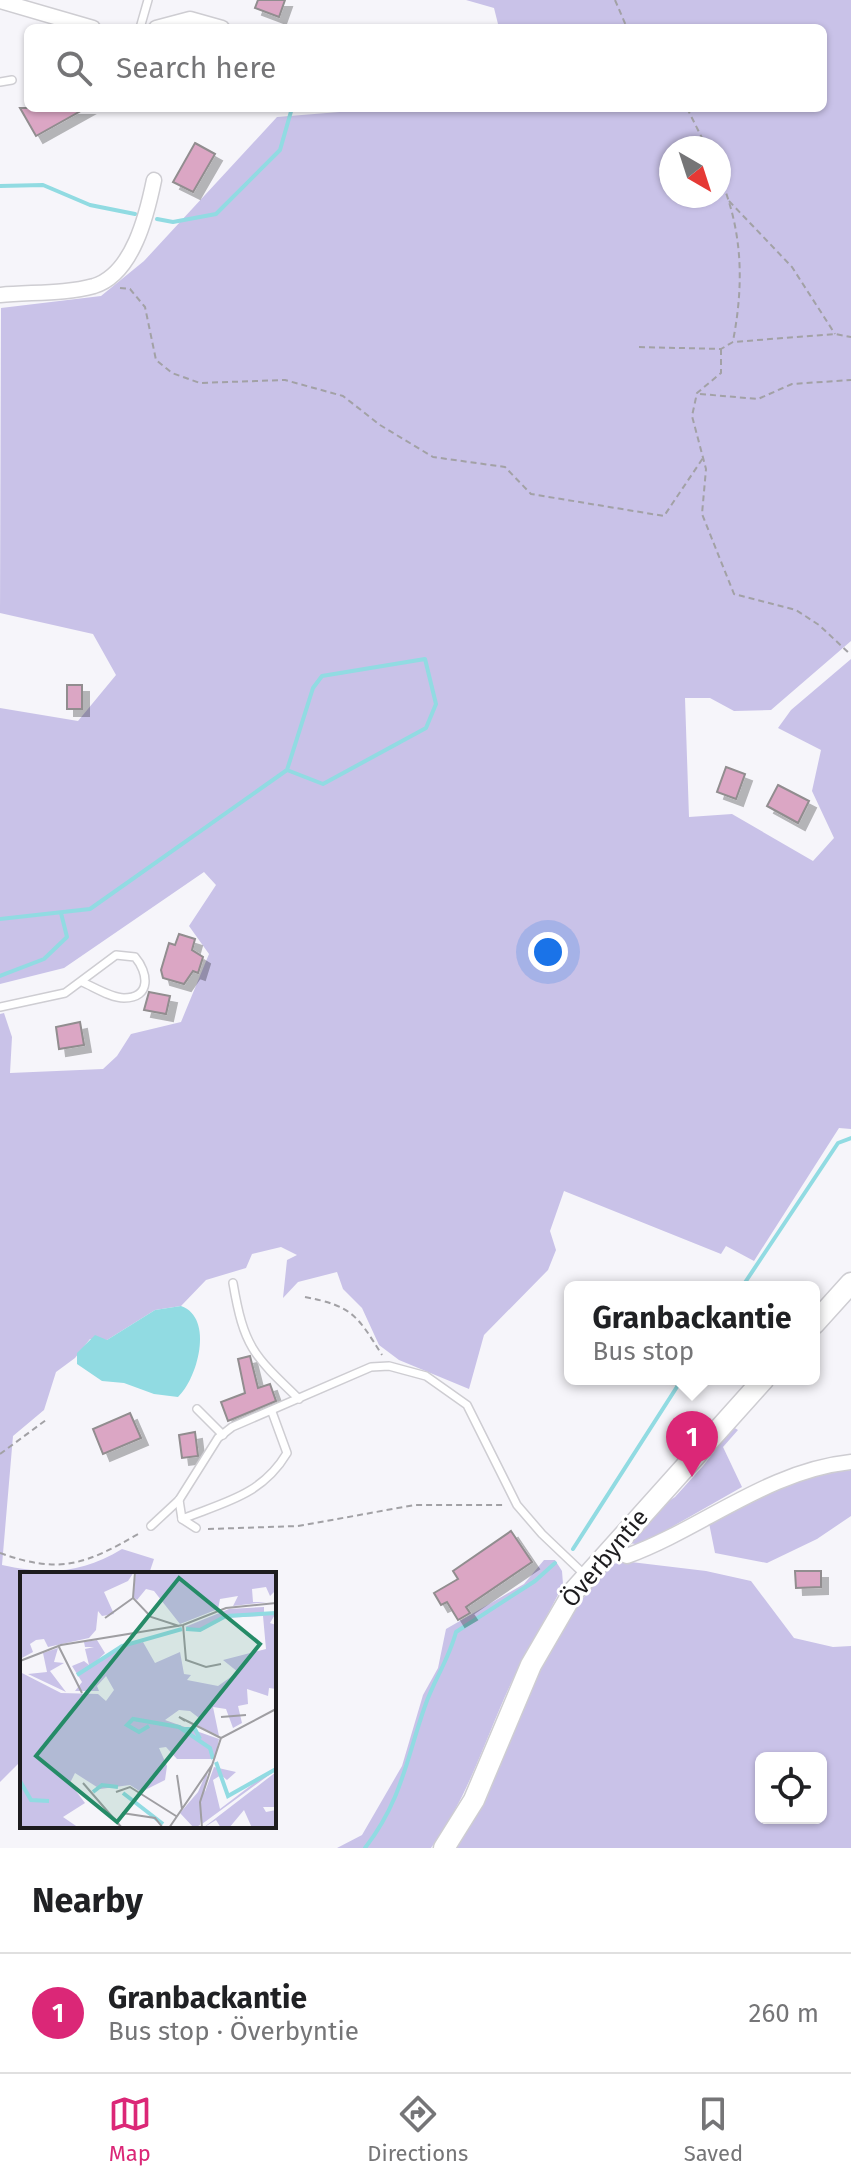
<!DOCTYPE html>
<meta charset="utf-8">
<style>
body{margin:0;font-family:"Fira Sans",sans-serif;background:#f2f2f2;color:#202124}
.controls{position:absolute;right:24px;bottom:24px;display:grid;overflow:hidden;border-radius:12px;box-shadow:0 2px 6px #0004}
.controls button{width:72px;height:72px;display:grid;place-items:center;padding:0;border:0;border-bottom:2px solid #e0e0e0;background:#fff;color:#202124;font:40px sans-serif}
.compass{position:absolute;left:659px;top:136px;width:72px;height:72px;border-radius:50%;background:#fff;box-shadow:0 2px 6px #0004;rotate:141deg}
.you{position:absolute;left:548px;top:952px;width:28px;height:28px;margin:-20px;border:6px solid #fff;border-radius:50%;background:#1a73e8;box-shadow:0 0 0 12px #1a73e833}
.badge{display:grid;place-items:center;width:52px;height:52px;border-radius:50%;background:#db2777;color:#fff;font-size:26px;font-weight:700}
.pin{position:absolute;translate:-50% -66px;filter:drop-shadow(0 2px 4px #0008)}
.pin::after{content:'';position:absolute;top:42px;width:28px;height:24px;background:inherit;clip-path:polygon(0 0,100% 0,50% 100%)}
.popup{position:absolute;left:564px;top:1281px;width:256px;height:104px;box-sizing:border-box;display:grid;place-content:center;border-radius:12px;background:#fff;filter:drop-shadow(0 2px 6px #0005);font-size:26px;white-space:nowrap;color:#757577}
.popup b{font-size:30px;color:#202124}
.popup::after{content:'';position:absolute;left:50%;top:100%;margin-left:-16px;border:16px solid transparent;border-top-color:#fff}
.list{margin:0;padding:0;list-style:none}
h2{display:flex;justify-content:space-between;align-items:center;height:104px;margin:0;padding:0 32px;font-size:34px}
h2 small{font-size:26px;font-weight:400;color:#757577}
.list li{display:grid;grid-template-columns:52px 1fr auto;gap:24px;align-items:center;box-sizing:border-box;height:120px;padding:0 32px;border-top:2px solid #e0e0e0}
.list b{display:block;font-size:30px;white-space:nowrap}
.list p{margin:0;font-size:26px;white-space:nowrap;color:#757577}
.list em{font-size:26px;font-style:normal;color:#757577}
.icon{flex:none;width:44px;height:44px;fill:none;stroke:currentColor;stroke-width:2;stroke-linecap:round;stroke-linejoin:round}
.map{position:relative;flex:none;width:851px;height:1848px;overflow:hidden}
.search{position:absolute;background:#fff;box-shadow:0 2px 6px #0004;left:24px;right:24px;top:24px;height:88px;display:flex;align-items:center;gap:20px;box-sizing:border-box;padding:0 28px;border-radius:12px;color:#757577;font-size:30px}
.sheet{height:224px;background:#fff}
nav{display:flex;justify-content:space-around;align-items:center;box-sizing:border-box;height:112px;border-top:2px solid #e0e0e0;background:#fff;font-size:22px;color:#757577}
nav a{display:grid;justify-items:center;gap:4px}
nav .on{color:#db2777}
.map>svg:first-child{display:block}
.green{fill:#c9c2e8;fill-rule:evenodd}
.water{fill:#91dbe2}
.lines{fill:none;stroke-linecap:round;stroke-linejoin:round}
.stream{stroke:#91dbe2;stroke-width:4}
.building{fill:#dba6c4;stroke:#918d8f;stroke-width:2;filter:url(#shadow)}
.lane-casing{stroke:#cecdd2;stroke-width:10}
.street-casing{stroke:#cecdd2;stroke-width:17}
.secondary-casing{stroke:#cecdd2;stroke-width:23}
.path{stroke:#a2a1a5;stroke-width:2;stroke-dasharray:6 4;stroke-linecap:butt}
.lane{stroke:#fff;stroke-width:7}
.street{stroke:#fff;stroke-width:14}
.secondary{stroke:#fff;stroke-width:20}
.labels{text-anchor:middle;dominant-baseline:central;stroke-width:6;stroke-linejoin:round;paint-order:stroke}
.street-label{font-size:24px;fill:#1d1c1e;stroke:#fff}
.inset-river{fill:none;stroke:#91dbe2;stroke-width:4}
.inset-road{fill:none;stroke:#9f9ea2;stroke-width:2}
.view{fill:#258b67;fill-opacity:0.15;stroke:#258b67;stroke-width:4}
.inset-edge{fill:none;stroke:#1d1c1e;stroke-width:4}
</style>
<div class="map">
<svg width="851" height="1848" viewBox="0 0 851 1848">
<defs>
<filter id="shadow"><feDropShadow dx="7" dy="7" stdDeviation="0" flood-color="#0004"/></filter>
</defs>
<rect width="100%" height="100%" fill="#f6f5fa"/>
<g class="green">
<path d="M466,0H851V641L771,710L734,711L710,698H685L689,817L732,814L813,861L834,838L812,791L821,750L778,728L791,710L851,659V1129L839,1128L754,1261L726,1246L721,1254L564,1191L550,1231L556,1250L548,1270L484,1335L469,1389L399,1360L379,1345L362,1308L343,1289L337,1272L298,1282L283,1298L287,1260L297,1255L281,1247L252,1254L246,1268L206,1280L181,1306L155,1310L107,1340L90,1339L75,1358L56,1372L44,1410L13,1436L2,1565C47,1575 81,1574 122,1549L154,1559L149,1574H22V1760L0,1782V1014L4,1013L12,1037L10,1073L103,1069L117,1056L131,1034L181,1022L209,954L189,926L216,885L204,872L64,968L0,984V708L78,721L116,675L93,634L0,613L1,308L101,296L144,261L277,117L389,108H823V28H499L494,8ZM671,148H719V196H671Z"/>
<path d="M733,1427L738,1430L723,1447L742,1487L640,1545L630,1543L655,1510L675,1497L703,1466Z"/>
<path d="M851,1470V1516L817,1539L767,1563L715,1553L709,1523C754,1501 801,1474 851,1470Z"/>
<path d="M544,1560H555L562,1571L563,1584C549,1616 528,1645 514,1677C486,1735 470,1795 431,1848H337L362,1835L402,1766L423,1695L438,1668L446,1629L524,1584Z"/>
<path d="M631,1562L706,1571L751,1581L794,1638L833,1647L851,1646V1848H455L486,1800L534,1683L562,1625L610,1564ZM761,1758H821V1818H761Z"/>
</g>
<path class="water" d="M181,1306C215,1318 197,1380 178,1397L154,1394L124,1383L102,1381L77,1364V1353L95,1335L107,1340L155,1310Z"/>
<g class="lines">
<g class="stream">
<path d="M0,186L43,185L90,205L135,214"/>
<path d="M157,219L173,222L216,214L280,150L292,108"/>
<path d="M0,919L90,909L287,770L313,688L322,676L425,659L436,704L426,728L323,784L287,770"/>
<path d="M0,976L44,959L67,937L61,913"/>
<path d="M742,1287L838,1143L851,1138"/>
<path d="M573,1549L682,1379"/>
<path d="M365,1848C402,1800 406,1760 425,1706C434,1680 449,1659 456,1632L535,1581L555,1563"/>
</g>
</g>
<g class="building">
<path d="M258,0H285L279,17L255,8Z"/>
<path d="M20,108H86L36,136Z"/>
<path d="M195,143L215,154L193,192L173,182Z"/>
<rect x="67" y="685" width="15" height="24"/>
<path d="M726,767L745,774L736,799L717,792Z"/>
<path d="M778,785L809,801L798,823L767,806Z"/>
<path d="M179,934L195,939L192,950L203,957L198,973L193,971L184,984L163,978L161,970L169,943L175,945Z"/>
<path d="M149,992L170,996L166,1014L144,1010Z"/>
<path d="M80,1022L84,1045L59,1049L56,1027Z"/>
<path d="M250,1356L258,1388L270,1384L276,1401L228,1421L221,1402L245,1393L238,1359Z"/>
<path d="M130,1413L141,1438L103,1454L93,1429Z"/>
<path d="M195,1432L198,1456L182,1458L179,1435Z"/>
<path d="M511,1531L532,1562L466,1607L470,1613L458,1620L447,1602L441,1605L434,1593L458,1579L453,1571Z"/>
<path d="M795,1571H821V1587L796,1588Z"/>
</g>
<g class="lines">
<g class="lane-casing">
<g id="lane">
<path d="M140,28L148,0"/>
<path d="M0,82L12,80"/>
<path d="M0,1007L65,993L116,955L135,957C148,972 152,998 124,998C111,998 94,987 82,982"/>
<path d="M233,1283C244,1347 253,1355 299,1399"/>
<path d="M197,1409L223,1435"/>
<path d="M179,1500L182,1519C225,1502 262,1495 287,1453L272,1412"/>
<path d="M182,1519L196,1528"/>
<path d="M151,1526L179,1500L218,1438L232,1427L371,1367L389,1366L426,1376L467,1405L517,1505L542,1534L585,1575"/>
</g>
</g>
<g class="street-casing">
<g id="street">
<path d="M0,1L93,28"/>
<path d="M156,28L190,19L222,28"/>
<path d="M0,295C30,292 65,294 94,286C133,274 147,214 154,180"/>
<path d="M611,1548L627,1556C703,1528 767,1471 851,1462"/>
</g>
</g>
<g class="secondary-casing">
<g id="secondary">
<path d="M814,1324L851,1283"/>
<path d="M444,1848L474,1800L531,1665L574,1591L764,1379"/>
</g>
</g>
<g class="path">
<path d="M615,0L627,28"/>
<path d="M687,108L707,148"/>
<path d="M719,175C743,230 744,284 733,341"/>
<path d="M729,201L792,267L835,334"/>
<path d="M120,288L130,289L145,307L156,360L172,373L200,383L285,380L343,396L380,425L433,457L505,467L531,494L664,516L703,458"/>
<path d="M639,347L721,349L733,342L835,334L851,337"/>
<path d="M721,349V373L697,393L692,416L706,469L702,514L734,594L796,610L819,625L850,654"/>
<path d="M700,394L758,399L792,384L851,380"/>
<path d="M305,1297C352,1306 357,1315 382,1355"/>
<path d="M0,1454L46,1420"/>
<path d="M208,1529L298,1526L415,1505H504"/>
<path d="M0,1553C61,1575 86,1564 140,1533"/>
</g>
<use href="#lane" class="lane"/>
<use href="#street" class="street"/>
<use href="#secondary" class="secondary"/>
</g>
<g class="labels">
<g class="street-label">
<text transform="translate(605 1558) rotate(-50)">Överbyntie</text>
</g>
</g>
<g transform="translate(20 1572)">
<rect width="256" height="256" fill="#f6f5fa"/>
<path d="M0,0H114L108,9L84,20L94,42L82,44L78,39L76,58L69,66L28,75L24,67L16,68L10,72L13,80L0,87ZM116,0H256V18L250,24L246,15L232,17L233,30H247L213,34L218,24L200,27L198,37L160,52L134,19L126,17L117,28L113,25ZM244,35V42L256,41L250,51L256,53V117L249,116L248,124L227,117L228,132L218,134L222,151L213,156L206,137L193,135L199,164L175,152L179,146L170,139L159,138L145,148L199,167L195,187H157L146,175L139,176L147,194L145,208L121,220L110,213L80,217L55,201L50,211L65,231L43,245L59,256H0V100L41,121L78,122L86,129L94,118L86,104L77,114L79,119H55L62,110L52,94L64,89L69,93L65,77L74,75H65L64,70L77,68L85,81L70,95L102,74L123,70L135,91L160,80L164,102L171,103L167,108L198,114L218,100L203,88L246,77L243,44L205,46L181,59L165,55L209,37ZM38,76L34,90L44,91L30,99L46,120L8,102L27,100L23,81ZM194,195L216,200L207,208L201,203L193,208L200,237L246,202L256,198L182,252L181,231ZM188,197L180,253L174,256L160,241L178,220ZM256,200V235H243L246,240L256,238V256H232L224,238L209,256H201L196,248L183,256Z" fill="#c9c2e8"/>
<path class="inset-river" d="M166,57L180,58L206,44L256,41M57,103L102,74L162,57M129,154L119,160L107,153L113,147L159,155L190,176L193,187M162,157H175L180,167M196,190L208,224L256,197M0,209L11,228L29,229M73,220L82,213L98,215M103,221L143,252"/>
<path class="inset-road" d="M115,0L113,26L131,45L159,54M85,46L113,26M163,53L166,88L186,95L201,92M38,73L62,121M0,89L41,73L163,53L206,36L256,31M201,145L226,143M165,149L159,145L201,166M157,203L162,237M63,211L102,256M96,220L110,215L156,244M102,241L135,246L143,256M149,256L192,193M182,256L180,230L201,166L256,137"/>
<path class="view" d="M159,6L240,72L97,250L16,184Z"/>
<rect width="256" height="256" class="inset-edge"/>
</g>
</svg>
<div class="controls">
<button><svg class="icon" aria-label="locate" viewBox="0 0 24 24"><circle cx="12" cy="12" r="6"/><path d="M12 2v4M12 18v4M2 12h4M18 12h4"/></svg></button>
</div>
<svg class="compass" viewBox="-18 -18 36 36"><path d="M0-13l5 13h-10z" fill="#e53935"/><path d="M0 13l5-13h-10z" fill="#757577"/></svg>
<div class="you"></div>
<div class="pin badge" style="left:692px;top:1477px">1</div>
<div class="popup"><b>Granbackantie</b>Bus stop</div>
<div class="search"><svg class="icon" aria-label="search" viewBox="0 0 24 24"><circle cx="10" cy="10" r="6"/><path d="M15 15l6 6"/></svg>Search here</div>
</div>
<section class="sheet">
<h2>Nearby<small></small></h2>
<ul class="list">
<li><span class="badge">1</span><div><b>Granbackantie</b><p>Bus stop · Överbyntie</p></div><em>260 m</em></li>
</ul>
</section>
<nav>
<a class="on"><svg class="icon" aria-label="map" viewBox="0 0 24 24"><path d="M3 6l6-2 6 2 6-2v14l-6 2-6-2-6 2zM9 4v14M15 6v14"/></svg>Map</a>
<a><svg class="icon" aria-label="directions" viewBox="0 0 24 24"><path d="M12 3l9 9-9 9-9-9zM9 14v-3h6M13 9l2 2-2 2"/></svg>Directions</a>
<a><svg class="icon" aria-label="saved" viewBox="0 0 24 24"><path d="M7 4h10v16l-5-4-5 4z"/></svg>Saved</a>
</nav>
